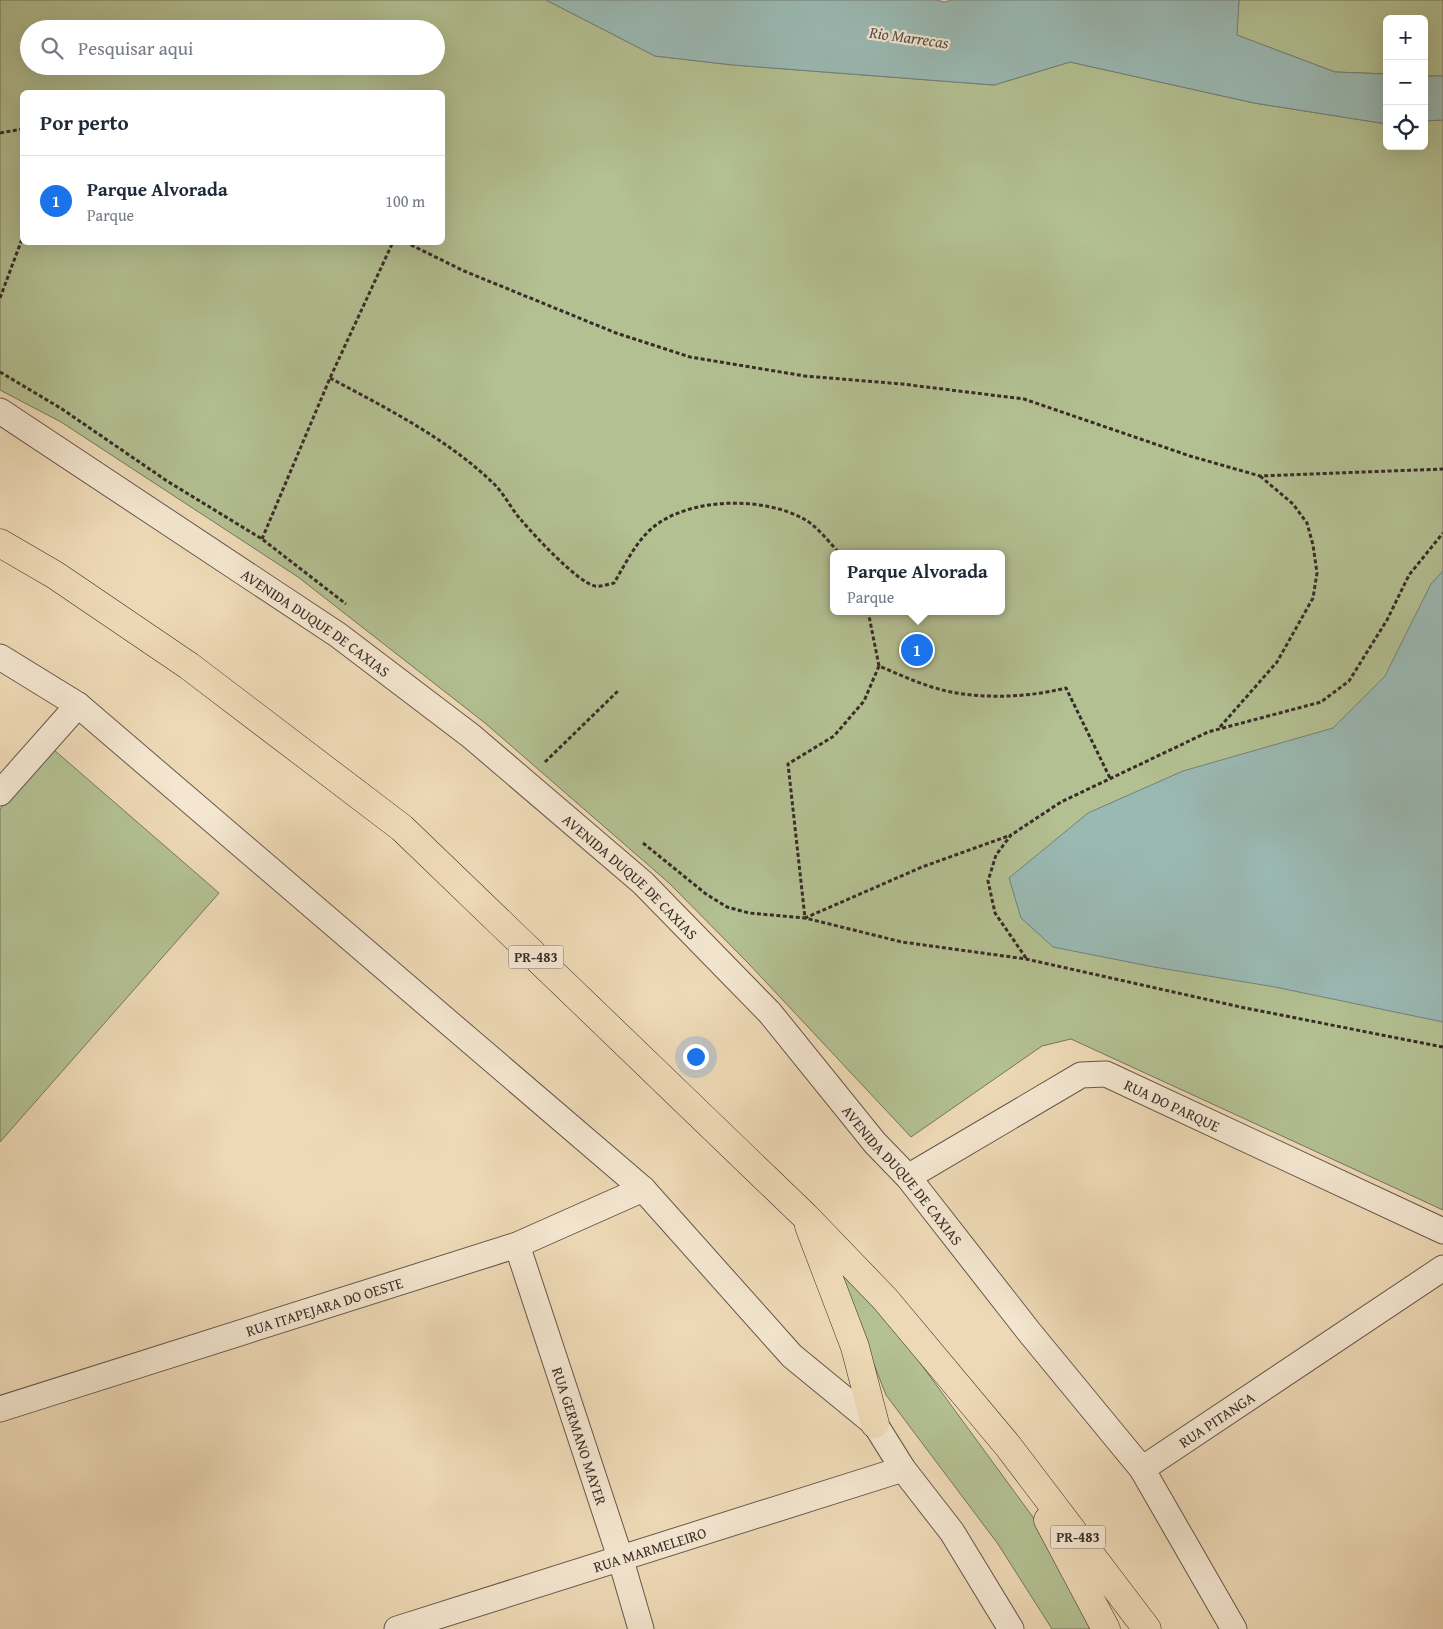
<!DOCTYPE html>
<html lang="pt">
<meta charset="utf-8">
<style>
body{margin:0;font-family:"Gentium Book Plus",serif;background:#f6f6f7;color:#1f2937}
.controls{position:absolute;right:15px;top:15px;display:grid;overflow:hidden;border-radius:8px;box-shadow:0 5px 20px #0002}
.controls button{width:45px;height:45px;display:grid;place-items:center;padding:0;border:0;border-bottom:1px solid #e0e1e3;background:#fff;color:#1f2937;font:25px sans-serif}
.you{position:absolute;left:695px;top:1056px;width:18px;height:18px;margin:-12px;border:4px solid #fff;border-radius:50%;background:#1a73e8;box-shadow:0 0 0 8px #1a73e833}
.badge{display:grid;place-items:center;width:32px;height:32px;border-radius:50%;background:#1a73e8;color:#fff;font-size:16px;font-weight:700}
.pin{position:absolute;translate:-50% -50%;border:2px solid #fff;box-shadow:0 1px 5px #0006}
.popup{position:absolute;left:830px;top:550px;width:175px;height:65px;box-sizing:border-box;display:grid;place-content:center;border-radius:8px;background:#fff;filter:drop-shadow(0 1px 4px #0005);font-size:16px;white-space:nowrap;color:#747a83}
.popup b{font-size:19px;color:#1f2937}
.popup::after{content:'';position:absolute;left:50%;top:100%;margin-left:-10px;border:10px solid transparent;border-top-color:#fff}
.list{margin:0;padding:0;list-style:none}
h2{display:flex;justify-content:space-between;align-items:center;height:65px;margin:0;padding:0 20px;font-size:21px}
h2 small{font-size:16px;font-weight:400;color:#747a83}
.list li{display:grid;grid-template-columns:32px 1fr auto;gap:15px;align-items:center;box-sizing:border-box;height:90px;padding:0 20px;border-top:1px solid #e0e1e3}
.list b{display:block;font-size:19px;white-space:nowrap}
.list p{margin:0;font-size:16px;white-space:nowrap;color:#747a83}
.list em{font-size:16px;font-style:normal;color:#747a83}
.icon{flex:none;width:28px;height:28px;fill:none;stroke:currentColor;stroke-width:2;stroke-linecap:round;stroke-linejoin:round}
.map{position:relative;flex:none;width:1443px;height:1629px;overflow:hidden}
.search{position:absolute;background:#fff;box-shadow:0 5px 20px #0002;left:20px;top:20px;width:425px;height:55px;display:flex;align-items:center;gap:12px;box-sizing:border-box;padding:0 18px;border-radius:28px;color:#747a83;font-size:19px}
.panel{position:absolute;background:#fff;box-shadow:0 5px 20px #0002;left:20px;top:90px;width:425px;height:155px;border-radius:8px}
.map>svg:first-child{display:block}
.green{fill:#b3c092;stroke:#76765d;fill-rule:evenodd}
.water{fill:#9ab9b3;stroke:#73817b}
.lines{fill:none;stroke-linecap:round;stroke-linejoin:round}
.street-casing{stroke:#66574c;stroke-width:27}
.highway-casing{stroke:#392c28;stroke-width:29}
.path{stroke:#392c28;stroke-width:3;stroke-dasharray:4 2.5;stroke-linecap:butt}
.street{stroke:#f4e6d0;stroke-width:25}
.highway{stroke:#eed9b6;stroke-width:28}
.labels{text-anchor:middle;dominant-baseline:central;stroke-width:4.5;stroke-linejoin:round;paint-order:stroke}
.shield{fill:#f4e6d0;stroke:#71645a;stroke-width:1}
.shield-label{font-size:14px;font-weight:bold;fill:#392c28}
.street-label{font-size:15px;fill:#392c28;stroke:#f4e6d0}
.water-label{font-size:16px;font-style:italic;fill:#514f4b;stroke:#f4e6d0}
</style>
<div class="map">
<svg width="1443" height="1629" viewBox="0 0 1443 1629">
<rect width="100%" height="100%" fill="#eed9b6"/>
<filter id="stains"><feTurbulence type="fractalNoise" baseFrequency=".004" numOctaves="4"/><feColorMatrix values="0 0 0 0 .2 0 0 0 0 .09 0 0 0 0 .02 0 0 0 .5 -.17"/></filter>
<radialGradient id="worn" r=".72"><stop offset=".6" stop-color="#630" stop-opacity="0"/><stop offset="1" stop-color="#630" stop-opacity=".3"/></radialGradient>
<g class="green">
<path d="M0,0H546L655,56L733,65L994,85L1070,62L1254,103L1387,124V146H1424V121L1443,120V1210L1071,1039L1042,1046L911,1137L749,964L669,883L485,723L298,577L61,422L0,390ZM29,29H436V66H29ZM93,91L90,92H442V242H22V92ZM833,554H1001V611H833Z"/>
<path d="M1239,0H1443V76H1424V19H1387V74L1335,72L1236,35Z"/>
<path d="M53,749L219,893L0,1142V809Z"/>
<path d="M832,1256L899,1334L1035,1520L1095,1629H1052L998,1544L886,1395Z"/>
</g>
<g class="water">
<path d="M546,0H937L944,2L952,0H1239L1237,35L1335,72L1387,74V124L1254,103L1070,62L994,85L733,65L655,56Z"/>
<path d="M1424,76H1443V120L1424,121Z"/>
<path d="M1443,571V1022L1275,987L1154,967L1053,947L1021,918L1009,878L1088,813L1183,771L1333,728L1385,676L1431,584Z"/>
</g>
<g class="lines">
<g class="street-casing">
<g id="street">
<path id="s1" d="M0,411L338,635L471,736L643,883L770,1013L875,1143L908,1177L1030,1333L1142,1469"/>
<path d="M0,657L78,705L643,1189L792,1356L875,1424L903,1469L952,1532L1011,1629"/>
<path d="M0,793L78,705"/>
<path id="s2" d="M908,1177L1081,1075L1106,1074L1443,1231"/>
<path id="s3" d="M517,1245L620,1557L641,1629"/>
<path id="s4" d="M0,1409L517,1245L643,1189"/>
<path id="s5" d="M397,1629L903,1469"/>
<path id="s6" d="M1234,1629L1142,1469L1443,1268"/>
</g>
</g>
<g class="highway-casing">
<g id="highway">
<path d="M0,543L55,575L189,666L402,828L805,1216L885,1299L1008,1446L1147,1629"/>
<path d="M809,1226L855,1347L875,1424"/>
<path d="M1048,1520L1106,1629"/>
</g>
</g>
<g class="path">
<path d="M0,133L22,129"/>
<path d="M405,242L464,271L616,333L690,357L805,376L902,384L1024,399L1190,456L1260,476L1443,469"/>
<path d="M0,298L22,239"/>
<path d="M0,372L62,409L167,481L262,539L346,604"/>
<path d="M330,378C386,408 446,438 492,482C504,493 511,509 522,521C535,536 577,582 595,586C601,587 609,584 614,583C626,563 637,539 656,525C694,497 764,497 804,519C818,527 829,542 840,554"/>
<path d="M262,539L330,378L393,242"/>
<path d="M868,611L879,666C903,676 926,687 951,692C988,699 1030,697 1066,688L1110,778"/>
<path d="M879,666L864,701L834,736L788,764L805,918L922,867L1011,835"/>
<path d="M1220,727L1277,662L1313,598L1317,573L1313,545L1307,523L1293,504L1260,476"/>
<path d="M545,762L619,690"/>
<path d="M643,843L706,894L727,907L749,913L805,918L902,942L1026,959L1245,1008L1443,1047"/>
<path d="M1026,958L995,913L988,881L996,855L1011,835L1061,802L1208,732L1321,702L1349,681L1387,620L1409,575L1443,533"/>
</g>
<use href="#street" class="street"/>
<use href="#highway" class="highway"/>
</g>
<g class="labels">
<g class="shield">
<rect x="508.5" y="945.5" width="55" height="23" rx="4"/>
<rect x="1050.5" y="1525.5" width="55" height="23" rx="4"/>
</g>
<g class="shield-label">
<text x="536" y="957">PR-483</text>
<text x="1078" y="1537">PR-483</text>
</g>
<g class="street-label">
<text stroke="none"><textPath href="#s1" startOffset="380">AVENIDA DUQUE DE CAXIAS</textPath></text>
<text stroke="none"><textPath href="#s1" startOffset="785">AVENIDA DUQUE DE CAXIAS</textPath></text>
<text stroke="none"><textPath href="#s2" startOffset="299">RUA DO PARQUE</textPath></text>
<text stroke="none"><textPath href="#s1" startOffset="1190">AVENIDA DUQUE DE CAXIAS</textPath></text>
<text stroke="none"><textPath href="#s4" startOffset="340">RUA ITAPEJARA DO OESTE</textPath></text>
<text stroke="none"><textPath href="#s6" startOffset="274">RUA PITANGA</textPath></text>
<text stroke="none"><textPath href="#s3" startOffset="201">RUA GERMANO MAYER</textPath></text>
<text stroke="none"><textPath href="#s5" startOffset="265">RUA MARMELEIRO</textPath></text>
</g>
<g class="water-label">
<text transform="translate(909 37) rotate(8)">Rio Marrecas</text>
</g>
</g>
<rect width="100%" height="100%" filter="url(#stains)"/>
<rect width="100%" height="100%" fill="url(#worn)"/>
</svg>
<div class="controls">
<button>+</button>
<button>−</button>
<button><svg class="icon" aria-label="locate" viewBox="0 0 24 24"><circle cx="12" cy="12" r="6"/><path d="M12 2v4M12 18v4M2 12h4M18 12h4"/></svg></button>
</div>
<div class="you"></div>
<div class="pin badge" style="left:917px;top:650px">1</div>
<div class="popup"><b>Parque Alvorada</b>Parque</div>
<div class="search"><svg class="icon" aria-label="search" viewBox="0 0 24 24"><circle cx="10" cy="10" r="6"/><path d="M15 15l6 6"/></svg>Pesquisar aqui</div>
<section class="panel">
<h2>Por perto<small></small></h2>
<ul class="list">
<li><span class="badge">1</span><div><b>Parque Alvorada</b><p>Parque</p></div><em>100 m</em></li>
</ul>
</section>
</div>
